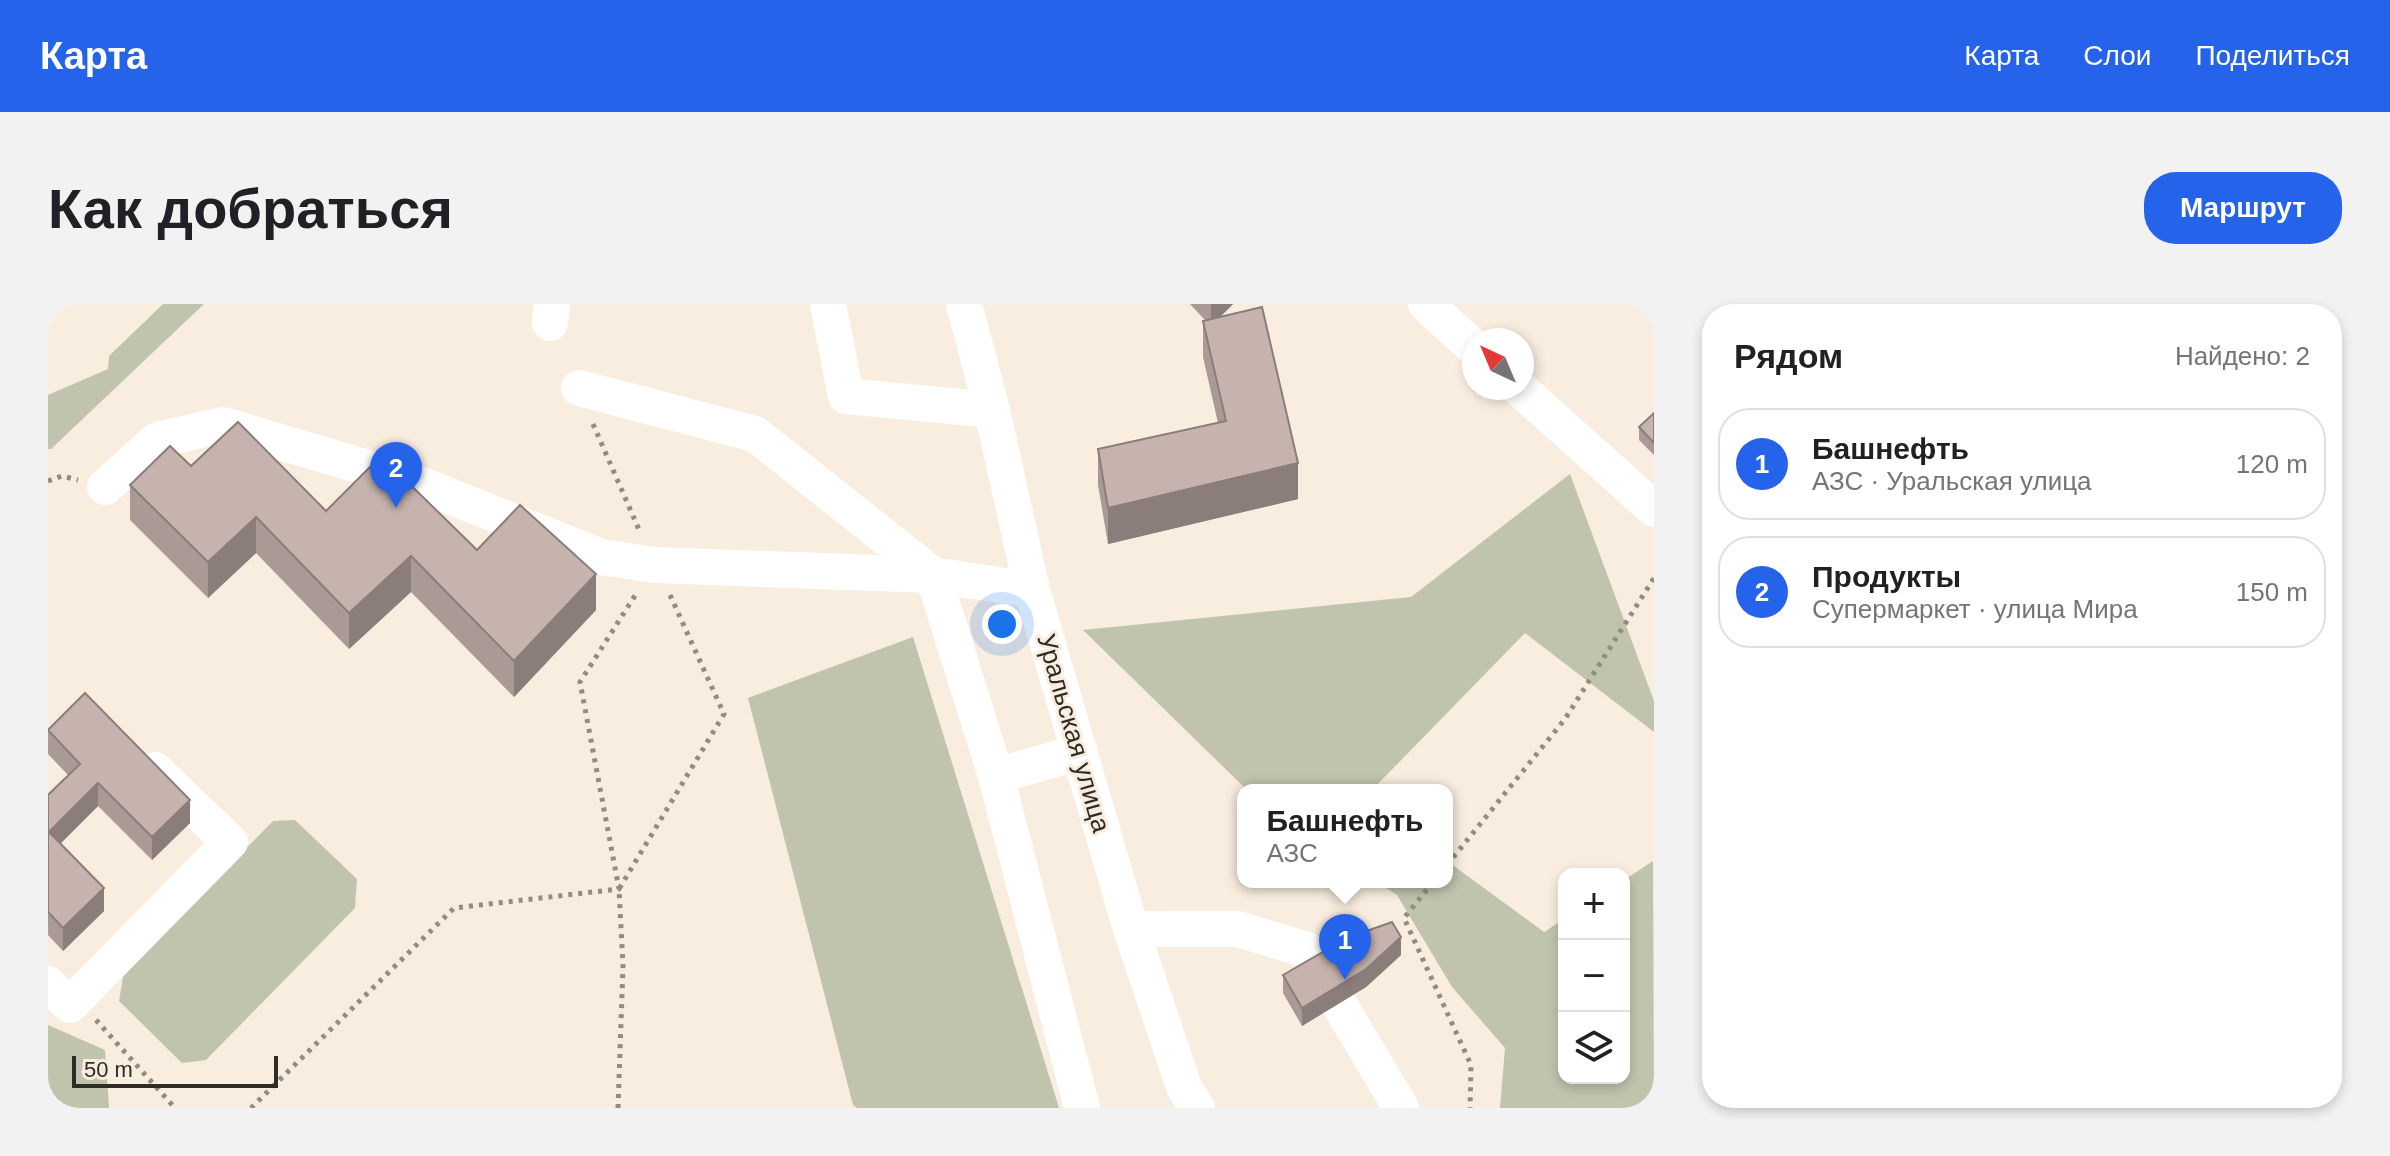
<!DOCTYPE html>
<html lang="ru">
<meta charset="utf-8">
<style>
body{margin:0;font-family:Helvetica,sans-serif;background:#f2f2f2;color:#202124}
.controls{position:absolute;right:24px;bottom:24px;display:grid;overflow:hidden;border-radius:16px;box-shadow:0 4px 12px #0003}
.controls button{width:72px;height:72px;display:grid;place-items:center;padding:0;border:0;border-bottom:2px solid #e0e0e0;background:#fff;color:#202124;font:40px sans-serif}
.compass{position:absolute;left:1414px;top:24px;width:72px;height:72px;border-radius:50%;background:#fff;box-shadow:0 4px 12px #0003;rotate:316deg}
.scale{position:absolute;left:24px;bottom:20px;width:206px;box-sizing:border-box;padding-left:8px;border:4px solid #2f2b25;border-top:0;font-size:22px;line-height:28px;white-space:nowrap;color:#2f2b25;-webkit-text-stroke:6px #f8edde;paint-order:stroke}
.you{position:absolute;left:954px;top:320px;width:28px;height:28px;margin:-20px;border:6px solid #fff;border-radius:50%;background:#1a73e8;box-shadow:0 0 0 12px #1a73e833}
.badge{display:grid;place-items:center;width:52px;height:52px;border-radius:50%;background:#2563eb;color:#fff;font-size:26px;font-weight:700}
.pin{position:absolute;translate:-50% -66px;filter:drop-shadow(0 2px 4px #0008)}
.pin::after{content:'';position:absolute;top:42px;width:28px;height:24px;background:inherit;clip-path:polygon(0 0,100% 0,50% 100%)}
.popup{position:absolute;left:1189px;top:480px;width:216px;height:104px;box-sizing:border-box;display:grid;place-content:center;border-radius:16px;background:#fff;filter:drop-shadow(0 2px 6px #0005);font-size:26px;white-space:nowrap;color:#757577}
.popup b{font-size:30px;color:#202124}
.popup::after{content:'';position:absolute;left:50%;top:100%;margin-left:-16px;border:16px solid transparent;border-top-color:#fff}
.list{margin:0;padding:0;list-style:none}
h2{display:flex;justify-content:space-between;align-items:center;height:104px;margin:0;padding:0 32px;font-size:34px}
h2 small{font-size:26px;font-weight:400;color:#757577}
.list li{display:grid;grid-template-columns:52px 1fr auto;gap:24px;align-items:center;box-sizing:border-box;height:112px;margin:0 16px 16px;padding:0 16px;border:2px solid #e0e0e0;border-radius:32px}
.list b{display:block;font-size:30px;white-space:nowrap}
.list p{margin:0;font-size:26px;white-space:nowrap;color:#757577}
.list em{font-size:26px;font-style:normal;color:#757577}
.icon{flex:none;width:44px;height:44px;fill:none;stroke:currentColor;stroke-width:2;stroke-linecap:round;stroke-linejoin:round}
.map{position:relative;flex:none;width:1606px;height:804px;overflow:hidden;border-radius:32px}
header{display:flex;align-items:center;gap:48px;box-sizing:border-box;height:112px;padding:0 40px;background:#2563eb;color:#fff}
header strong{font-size:38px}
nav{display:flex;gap:44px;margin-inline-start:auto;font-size:28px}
.intro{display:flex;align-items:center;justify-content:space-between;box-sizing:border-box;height:192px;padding:0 48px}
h1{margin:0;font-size:56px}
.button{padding:20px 36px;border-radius:32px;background:#2563eb;color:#fff;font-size:28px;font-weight:700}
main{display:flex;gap:48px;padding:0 48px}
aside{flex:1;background:#fff;border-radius:32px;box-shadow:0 4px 12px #0003}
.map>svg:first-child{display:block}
.green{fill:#c0c4ad}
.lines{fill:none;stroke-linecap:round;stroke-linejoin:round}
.path{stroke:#938c81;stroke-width:5;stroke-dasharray:4 6;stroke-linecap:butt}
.minor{stroke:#fff;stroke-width:36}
.wall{fill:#aa9a96}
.shaded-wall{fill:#8b7d7a}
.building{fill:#c6b3ae;stroke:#8b7d7a;stroke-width:2}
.labels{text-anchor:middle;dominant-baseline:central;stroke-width:6;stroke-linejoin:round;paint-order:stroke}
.street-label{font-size:26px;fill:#2f2b25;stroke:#f8edde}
</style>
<header>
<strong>Карта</strong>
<nav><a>Карта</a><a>Слои</a><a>Поделиться</a></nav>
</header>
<div class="intro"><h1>Как добраться</h1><a class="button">Маршрут</a></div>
<main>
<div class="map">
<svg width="1606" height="804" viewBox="0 0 1606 804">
<rect width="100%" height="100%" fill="#f8edde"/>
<g class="green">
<path d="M115,0H156L3,145H0V91L60,65L61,52Z"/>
<path d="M1522,170L1606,397V428L1477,329L1324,486H1199L1035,326L1363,293Z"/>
<path d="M865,333L1011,804H809L805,801L700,394Z"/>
<path d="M247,516L309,575L307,604L158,756L134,759L71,697L76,668L225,517Z"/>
<path d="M1399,557L1496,628L1516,615V774H1576V576L1605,557L1606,804H1452L1457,744L1404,683L1349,591L1329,578H1399Z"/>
<path d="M0,721L57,746L61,804H6L0,799Z"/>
</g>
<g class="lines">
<g class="path">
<path d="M545,120L592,228"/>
<path d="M0,177L14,172L30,176"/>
<path d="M1399,561L1517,415L1606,274"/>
<path d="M1385,578L1356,614L1423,761L1422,804"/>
<path d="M48,716L127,804"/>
<path d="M203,804L406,604L571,585L532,378L588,290"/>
<path d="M570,804L575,662L571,585L676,410L622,291"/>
</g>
<g class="minor">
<path d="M780,0L798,92L944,106"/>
<path d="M916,0L944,106L984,286L1083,625L1136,783L1149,804"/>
<path d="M1378,0L1426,44"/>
<path d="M502,19L504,0"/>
<path d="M531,84L707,130L885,271L948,472L1032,448"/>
<path d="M1471,84L1606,205"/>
<path d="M57,183L109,136L175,121L367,178L553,253L606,261L885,271L984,286"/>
<path d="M948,472L1034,804"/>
<path d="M1083,625H1190L1259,646L1272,667"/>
<path d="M0,680L22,701L182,538L107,466"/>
<path d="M1291,700L1353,804"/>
</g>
</g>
<g class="wall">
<path d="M1142,0H1185L1172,13L1250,195L1060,240L1050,181V145L1170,119L1155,53V17L1157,16Z"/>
<path d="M1606,109V151L1591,136V123Z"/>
<path d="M143,162L278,207L429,246L548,306L466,393L363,288L301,345L208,249L160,294L82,216V181Z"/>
<path d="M0,426L142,519L104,556L50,502L12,540L56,607L15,647L0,631V491L20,471L0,450Z"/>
<path d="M1353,651L1318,683L1254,722L1235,689V671Z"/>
</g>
<g class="shaded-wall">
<path d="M1163,0H1185L1163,22Z"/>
<path d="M1250,159V195L1060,240V204Z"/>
<path d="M208,213V249L160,294V258Z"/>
<path d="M363,252V288L301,345V309Z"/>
<path d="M548,270V306L466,393V357Z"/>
<path d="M50,479V502L1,551V528Z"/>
<path d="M142,496V519L104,556V533Z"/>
<path d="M56,584V607L15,647V624Z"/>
<path d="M1353,633V651L1318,683L1254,722V704Z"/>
</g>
<g class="building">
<path d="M1214,3L1250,159L1060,204L1050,145L1178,117L1155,17Z"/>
<path d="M1606,109V139L1591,123Z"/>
<path d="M190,118L278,207L333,152L429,246L472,201L548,270L466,357L363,252L301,309L208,213L160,258L82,181L122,142L143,162Z"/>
<path d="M37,389L142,496L104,533L50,479L1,528L56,584L15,624L0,608V491L32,460L0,426Z"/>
<path d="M1344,618L1353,633L1318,665L1254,704L1235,671L1299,634Z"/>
</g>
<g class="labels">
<g class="street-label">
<text transform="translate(1026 429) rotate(74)">Уральская улица</text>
</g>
</g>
</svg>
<div class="controls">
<button>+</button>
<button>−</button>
<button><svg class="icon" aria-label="layers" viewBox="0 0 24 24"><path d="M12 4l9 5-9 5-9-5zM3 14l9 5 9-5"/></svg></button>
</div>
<svg class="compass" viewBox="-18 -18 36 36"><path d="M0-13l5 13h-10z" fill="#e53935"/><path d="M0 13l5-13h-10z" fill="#757577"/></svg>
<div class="scale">50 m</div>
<div class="you"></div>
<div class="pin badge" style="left:1297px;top:676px">1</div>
<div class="popup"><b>Башнефть</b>АЗС</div>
<div class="pin badge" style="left:348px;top:204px">2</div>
</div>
<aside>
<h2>Рядом<small>Найдено: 2</small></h2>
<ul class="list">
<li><span class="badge">1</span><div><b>Башнефть</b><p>АЗС · Уральская улица</p></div><em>120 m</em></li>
<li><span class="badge">2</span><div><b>Продукты</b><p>Супермаркет · улица Мира</p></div><em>150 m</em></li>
</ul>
</aside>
</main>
